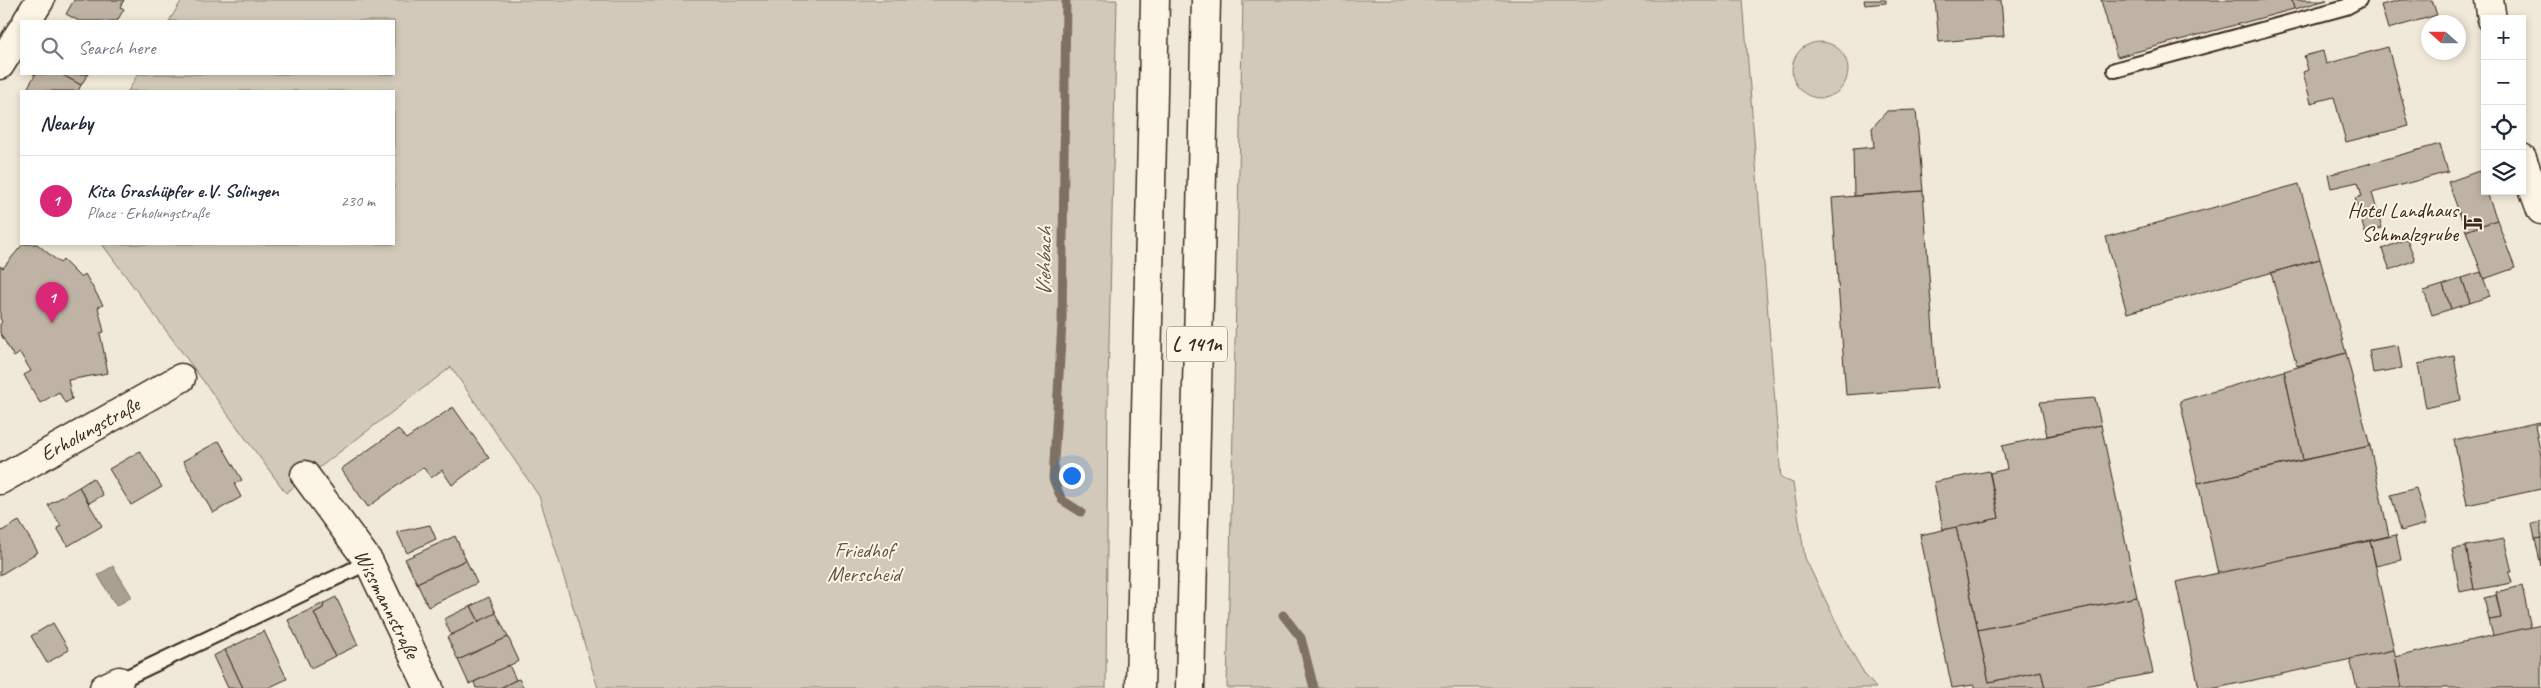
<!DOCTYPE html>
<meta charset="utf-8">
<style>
body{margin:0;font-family:Caveat,sans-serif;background:#f6f6f7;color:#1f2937}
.controls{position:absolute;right:15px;top:15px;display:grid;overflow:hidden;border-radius:0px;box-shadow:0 2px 8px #0003}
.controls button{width:45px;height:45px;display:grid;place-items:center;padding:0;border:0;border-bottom:1px solid #e0e1e3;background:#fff;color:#1f2937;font:25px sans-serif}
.compass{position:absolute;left:2421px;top:15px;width:45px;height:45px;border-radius:50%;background:#fff;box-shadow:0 2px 8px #0003;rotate:291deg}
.you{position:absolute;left:1071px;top:475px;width:18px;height:18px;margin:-12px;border:4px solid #fff;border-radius:50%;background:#1a73e8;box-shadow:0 0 0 8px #1a73e833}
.badge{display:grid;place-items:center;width:32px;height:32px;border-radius:50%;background:#db2777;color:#fff;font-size:16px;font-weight:700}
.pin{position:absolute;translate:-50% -41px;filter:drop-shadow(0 1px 2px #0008)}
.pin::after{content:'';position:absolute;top:26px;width:18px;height:15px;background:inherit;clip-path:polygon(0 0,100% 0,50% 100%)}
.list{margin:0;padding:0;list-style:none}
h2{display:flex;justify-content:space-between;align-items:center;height:65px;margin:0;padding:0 20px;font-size:21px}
h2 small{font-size:16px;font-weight:400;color:#747a83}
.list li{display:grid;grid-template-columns:32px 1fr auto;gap:15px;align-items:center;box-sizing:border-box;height:90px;padding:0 20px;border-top:1px solid #e0e1e3}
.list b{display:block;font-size:19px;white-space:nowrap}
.list p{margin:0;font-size:16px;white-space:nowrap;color:#747a83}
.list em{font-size:16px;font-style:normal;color:#747a83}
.icon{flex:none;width:28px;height:28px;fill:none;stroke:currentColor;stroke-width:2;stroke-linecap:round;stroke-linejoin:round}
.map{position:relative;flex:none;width:2541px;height:688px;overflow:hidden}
.search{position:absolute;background:#fff;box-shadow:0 2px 8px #0003;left:20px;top:20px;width:375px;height:55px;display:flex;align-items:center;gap:12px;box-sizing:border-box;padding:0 18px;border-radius:0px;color:#747a83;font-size:19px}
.panel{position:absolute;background:#fff;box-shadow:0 2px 8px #0003;left:20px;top:90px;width:375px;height:155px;border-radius:0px}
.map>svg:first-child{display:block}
.green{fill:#d2c9ba;stroke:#867a6c}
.water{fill:#aaa091;stroke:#7e7163}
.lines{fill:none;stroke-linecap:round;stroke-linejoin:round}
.stream{stroke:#7e7163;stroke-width:9}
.building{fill:#beb3a4;stroke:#3b2a1e}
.service-casing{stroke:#3b2a1e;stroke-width:18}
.minor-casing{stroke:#3b2a1e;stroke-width:31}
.secondary-casing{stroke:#3b2a1e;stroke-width:31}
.trunk-casing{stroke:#3b2a1e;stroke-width:31}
.service{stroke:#fcf5e5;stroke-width:14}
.minor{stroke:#fcf5e5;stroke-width:28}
.secondary{stroke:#fcf5e5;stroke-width:28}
.trunk{stroke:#fcf5e5;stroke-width:28}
.labels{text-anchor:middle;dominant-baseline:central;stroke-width:4;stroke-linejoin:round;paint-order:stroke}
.shield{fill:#fcf5e5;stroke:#75675a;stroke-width:1}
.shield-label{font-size:20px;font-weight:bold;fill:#3b2a1e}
.poi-label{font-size:21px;fill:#3b2a1e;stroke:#fcf5e5;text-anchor:end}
.street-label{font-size:21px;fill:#3b2a1e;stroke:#fcf5e5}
.park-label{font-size:21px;fill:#615245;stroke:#fcf5e5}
.water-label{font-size:22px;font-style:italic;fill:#625346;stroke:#fcf5e5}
</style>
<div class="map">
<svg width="2541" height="688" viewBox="0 0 2541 688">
<rect width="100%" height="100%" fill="#f0e9d9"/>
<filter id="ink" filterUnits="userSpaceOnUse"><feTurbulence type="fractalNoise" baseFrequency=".02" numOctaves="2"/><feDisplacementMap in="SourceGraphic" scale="10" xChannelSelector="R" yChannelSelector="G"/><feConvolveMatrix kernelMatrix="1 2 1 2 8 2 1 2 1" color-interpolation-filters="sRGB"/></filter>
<g filter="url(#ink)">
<g class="green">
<path d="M182,0H1117L1108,386L1106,688H598L539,496L451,367L286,493L102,244H394V91H128L138,74H394V21H169Z"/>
<path d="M1243,0H1743L1781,478L1793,483L1805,558L1846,642L1865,675L1876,688H1227Z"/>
<circle cx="1820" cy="70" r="28"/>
</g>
<path class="water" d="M113,566L132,597L116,606L98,575Z"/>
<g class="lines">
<g class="stream">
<path d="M1066,0L1062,323L1053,479L1062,500L1081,512"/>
<path d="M1283,615L1301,638L1314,688"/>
</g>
</g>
<g class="building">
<path d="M74,0H124L120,7L124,9L117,21H79L66,14Z"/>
<path d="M1864,0H1886V3L1865,5Z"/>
<path d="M1935,0H2001L2004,36L1939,42Z"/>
<path d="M2101,0H2292L2294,9L2117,57Z"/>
<path d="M2292,0H2327L2294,9Z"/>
<path d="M2401,0H2432L2437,15L2388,29L2381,5Z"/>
<path d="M2388,47L2409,126L2346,142L2334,97L2311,103L2303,72L2308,70L2304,56L2323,51L2326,64Z"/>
<path d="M33,74H61L81,85L78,91H36L28,87L35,75Z"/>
<path d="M61,74H88L81,85Z"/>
<path d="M1916,110L1923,191L1854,196L1853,149L1874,147L1872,128L1887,111Z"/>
<path d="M2440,144L2448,172L2372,193L2382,228L2365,233L2355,198L2362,196L2358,182L2331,188L2328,175Z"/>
<path d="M2479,171L2497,220L2466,231L2448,182Z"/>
<path d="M2299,184L2320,259L2127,313L2106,237Z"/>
<path d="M1923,191L1937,388L1846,395L1832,198Z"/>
<path d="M2497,220L2515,268L2484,279L2466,231Z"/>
<path d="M2407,239L2415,260L2390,270L2382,249Z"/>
<path d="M23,244H37L60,263L63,260L81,278L85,274L103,305L98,307L104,332L100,333L108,373L68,380L72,399L65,403L59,392L40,403L24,375L31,371L20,353L14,357L0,333V324L2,322L0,318V266L3,268Z"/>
<path d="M2320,259L2346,353L2297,366L2271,273Z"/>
<path d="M2481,272L2490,296L2470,303L2462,278Z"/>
<path d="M2462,278L2470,303L2451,309L2443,285Z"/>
<path d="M2443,285L2451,309L2432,315L2424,291Z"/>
<path d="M2398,345L2402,368L2373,373L2369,350Z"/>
<path d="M2346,353L2370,446L2303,460L2284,371Z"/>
<path d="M2454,356L2461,400L2426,408L2418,364Z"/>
<path d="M2284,371L2303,460L2198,483L2180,401Z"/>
<path d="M2095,398L2101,425L2047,436L2040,402Z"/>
<path d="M453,407L489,458L452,485L442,470L431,478L423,467L368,507L341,469L398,429L406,439Z"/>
<path d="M2540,422V424L2535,425L2541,456V489L2467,505L2454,440Z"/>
<path d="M2101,425L2137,597L1978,630L1956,527L1999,518L1990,473L2007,469L2002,446Z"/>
<path d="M219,441L242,480L234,484L241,497L213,513L183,461Z"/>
<path d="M2370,446L2389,536L2218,574L2198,483Z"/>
<path d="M140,451L162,487L131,505L109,469Z"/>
<path d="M1989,471L1999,518L1943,530L1934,482Z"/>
<path d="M93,478L103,495L89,503L79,487Z"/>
<path d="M79,487L102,526L68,546L57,528L61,526L48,505Z"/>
<path d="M2416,488L2426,524L2401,531L2391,495Z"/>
<path d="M19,521L38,552L0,575V532Z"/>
<path d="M2541,522V538L2535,539L2532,524Z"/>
<path d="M430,525L436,539L407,553L397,532Z"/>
<path d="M1956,527L1989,682L2041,671L2045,688H1974V685L1952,688L1920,535Z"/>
<path d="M2396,535L2401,560L2376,566L2370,541Z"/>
<path d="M455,536L466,560L417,583L405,559Z"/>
<path d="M2541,538V566L2535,539Z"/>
<path d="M2504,539L2512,572H2509L2512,583L2474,590L2466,546Z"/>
<path d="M2370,541L2394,650L2216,688H2199L2176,582Z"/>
<path d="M2466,547L2474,589L2460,592L2452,549Z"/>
<path d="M466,560L477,583L428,607L417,583Z"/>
<path d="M2522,586L2531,628L2493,636L2489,620L2501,618L2496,592Z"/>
<path d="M2496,595L2501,618L2489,620L2484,598Z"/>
<path d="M336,597L358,645L335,656L314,613L323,608L324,603Z"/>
<path d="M489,597L496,613L479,622L471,606Z"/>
<path d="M2137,597L2153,673L2074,688H2045L2041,671L1989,682L1978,630Z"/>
<path d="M324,603L323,608L314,613L335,656L311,668L288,620Z"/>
<path d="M471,606L479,622L451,635L444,619Z"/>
<path d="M496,613L508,637L458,660L447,637Z"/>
<path d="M53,623L69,650L47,663L31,636Z"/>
<path d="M2541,625V688H2402L2395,657Z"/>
<path d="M264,631L287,679L268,688H243L225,650Z"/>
<path d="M508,637L519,661L469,684L458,660Z"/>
<path d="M225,650L243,688H228L213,656Z"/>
<path d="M2394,650L2401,688H2357L2350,659Z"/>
<path d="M509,665L516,680L500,688H476L474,682Z"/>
<path d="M519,679L524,688H500L516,680Z"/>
</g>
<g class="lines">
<g class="service-casing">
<g id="service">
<path d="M2115,70L2346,7L2359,0"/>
<path d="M119,681L369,562"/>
</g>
</g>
<g class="minor-casing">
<g id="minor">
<path d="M27,21L40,0"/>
<path d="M0,65L21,31"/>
<path d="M305,475L369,562L429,688"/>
<path d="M0,480L181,378"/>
<path d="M104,688L119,681"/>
</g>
</g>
<g class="secondary-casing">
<g id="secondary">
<path d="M2489,0L2492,19"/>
<path d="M2522,158L2541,210"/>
</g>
</g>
<g class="trunk-casing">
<g id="trunk">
<path d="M1140,688L1155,0"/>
<path d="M1190,688L1206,0"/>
</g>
</g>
<use href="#service" class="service"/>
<use href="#minor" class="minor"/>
<use href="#secondary" class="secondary"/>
<use href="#trunk" class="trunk"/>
</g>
</g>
<defs>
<g id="hotel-bare" transform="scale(1.5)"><path d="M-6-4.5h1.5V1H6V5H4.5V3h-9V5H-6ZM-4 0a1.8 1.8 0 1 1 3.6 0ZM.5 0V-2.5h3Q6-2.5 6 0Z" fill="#3b2a1e" stroke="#fcf5e5" stroke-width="2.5" paint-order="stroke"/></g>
</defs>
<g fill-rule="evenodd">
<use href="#hotel-bare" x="2473" y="222"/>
</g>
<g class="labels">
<rect class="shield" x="1167" y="326.5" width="60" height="35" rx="4"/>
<g class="shield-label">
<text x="1197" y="344">L 141n</text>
</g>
<g class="poi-label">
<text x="2458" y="210">Hotel Landhaus<tspan x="2458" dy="24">Schmalzgrube</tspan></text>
</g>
<g class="street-label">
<text transform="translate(90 429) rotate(-29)">Erholungstraße</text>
<text transform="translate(387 604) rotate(63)">Wissmannstraße</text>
</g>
<g class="park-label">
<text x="864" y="550">Friedhof<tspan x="864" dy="24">Merscheid</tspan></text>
</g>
<g class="water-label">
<text transform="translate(1044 262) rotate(-89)">Viehbach</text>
</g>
</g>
</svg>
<div class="controls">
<button>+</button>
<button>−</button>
<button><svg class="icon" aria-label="locate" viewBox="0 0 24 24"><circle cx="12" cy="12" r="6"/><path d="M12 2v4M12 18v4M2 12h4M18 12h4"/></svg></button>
<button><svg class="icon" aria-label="layers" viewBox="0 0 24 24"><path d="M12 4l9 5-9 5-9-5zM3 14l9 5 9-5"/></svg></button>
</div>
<svg class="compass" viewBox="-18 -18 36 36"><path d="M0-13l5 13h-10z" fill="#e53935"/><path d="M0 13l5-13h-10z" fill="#747a83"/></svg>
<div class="you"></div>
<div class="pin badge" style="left:52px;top:323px">1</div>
<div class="search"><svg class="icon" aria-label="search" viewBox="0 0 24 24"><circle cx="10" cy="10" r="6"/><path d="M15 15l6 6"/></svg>Search here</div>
<section class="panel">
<h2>Nearby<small></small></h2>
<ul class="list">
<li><span class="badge">1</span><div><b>Kita Grashüpfer e.V. Solingen</b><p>Place · Erholungstraße</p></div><em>230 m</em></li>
</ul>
</section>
</div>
